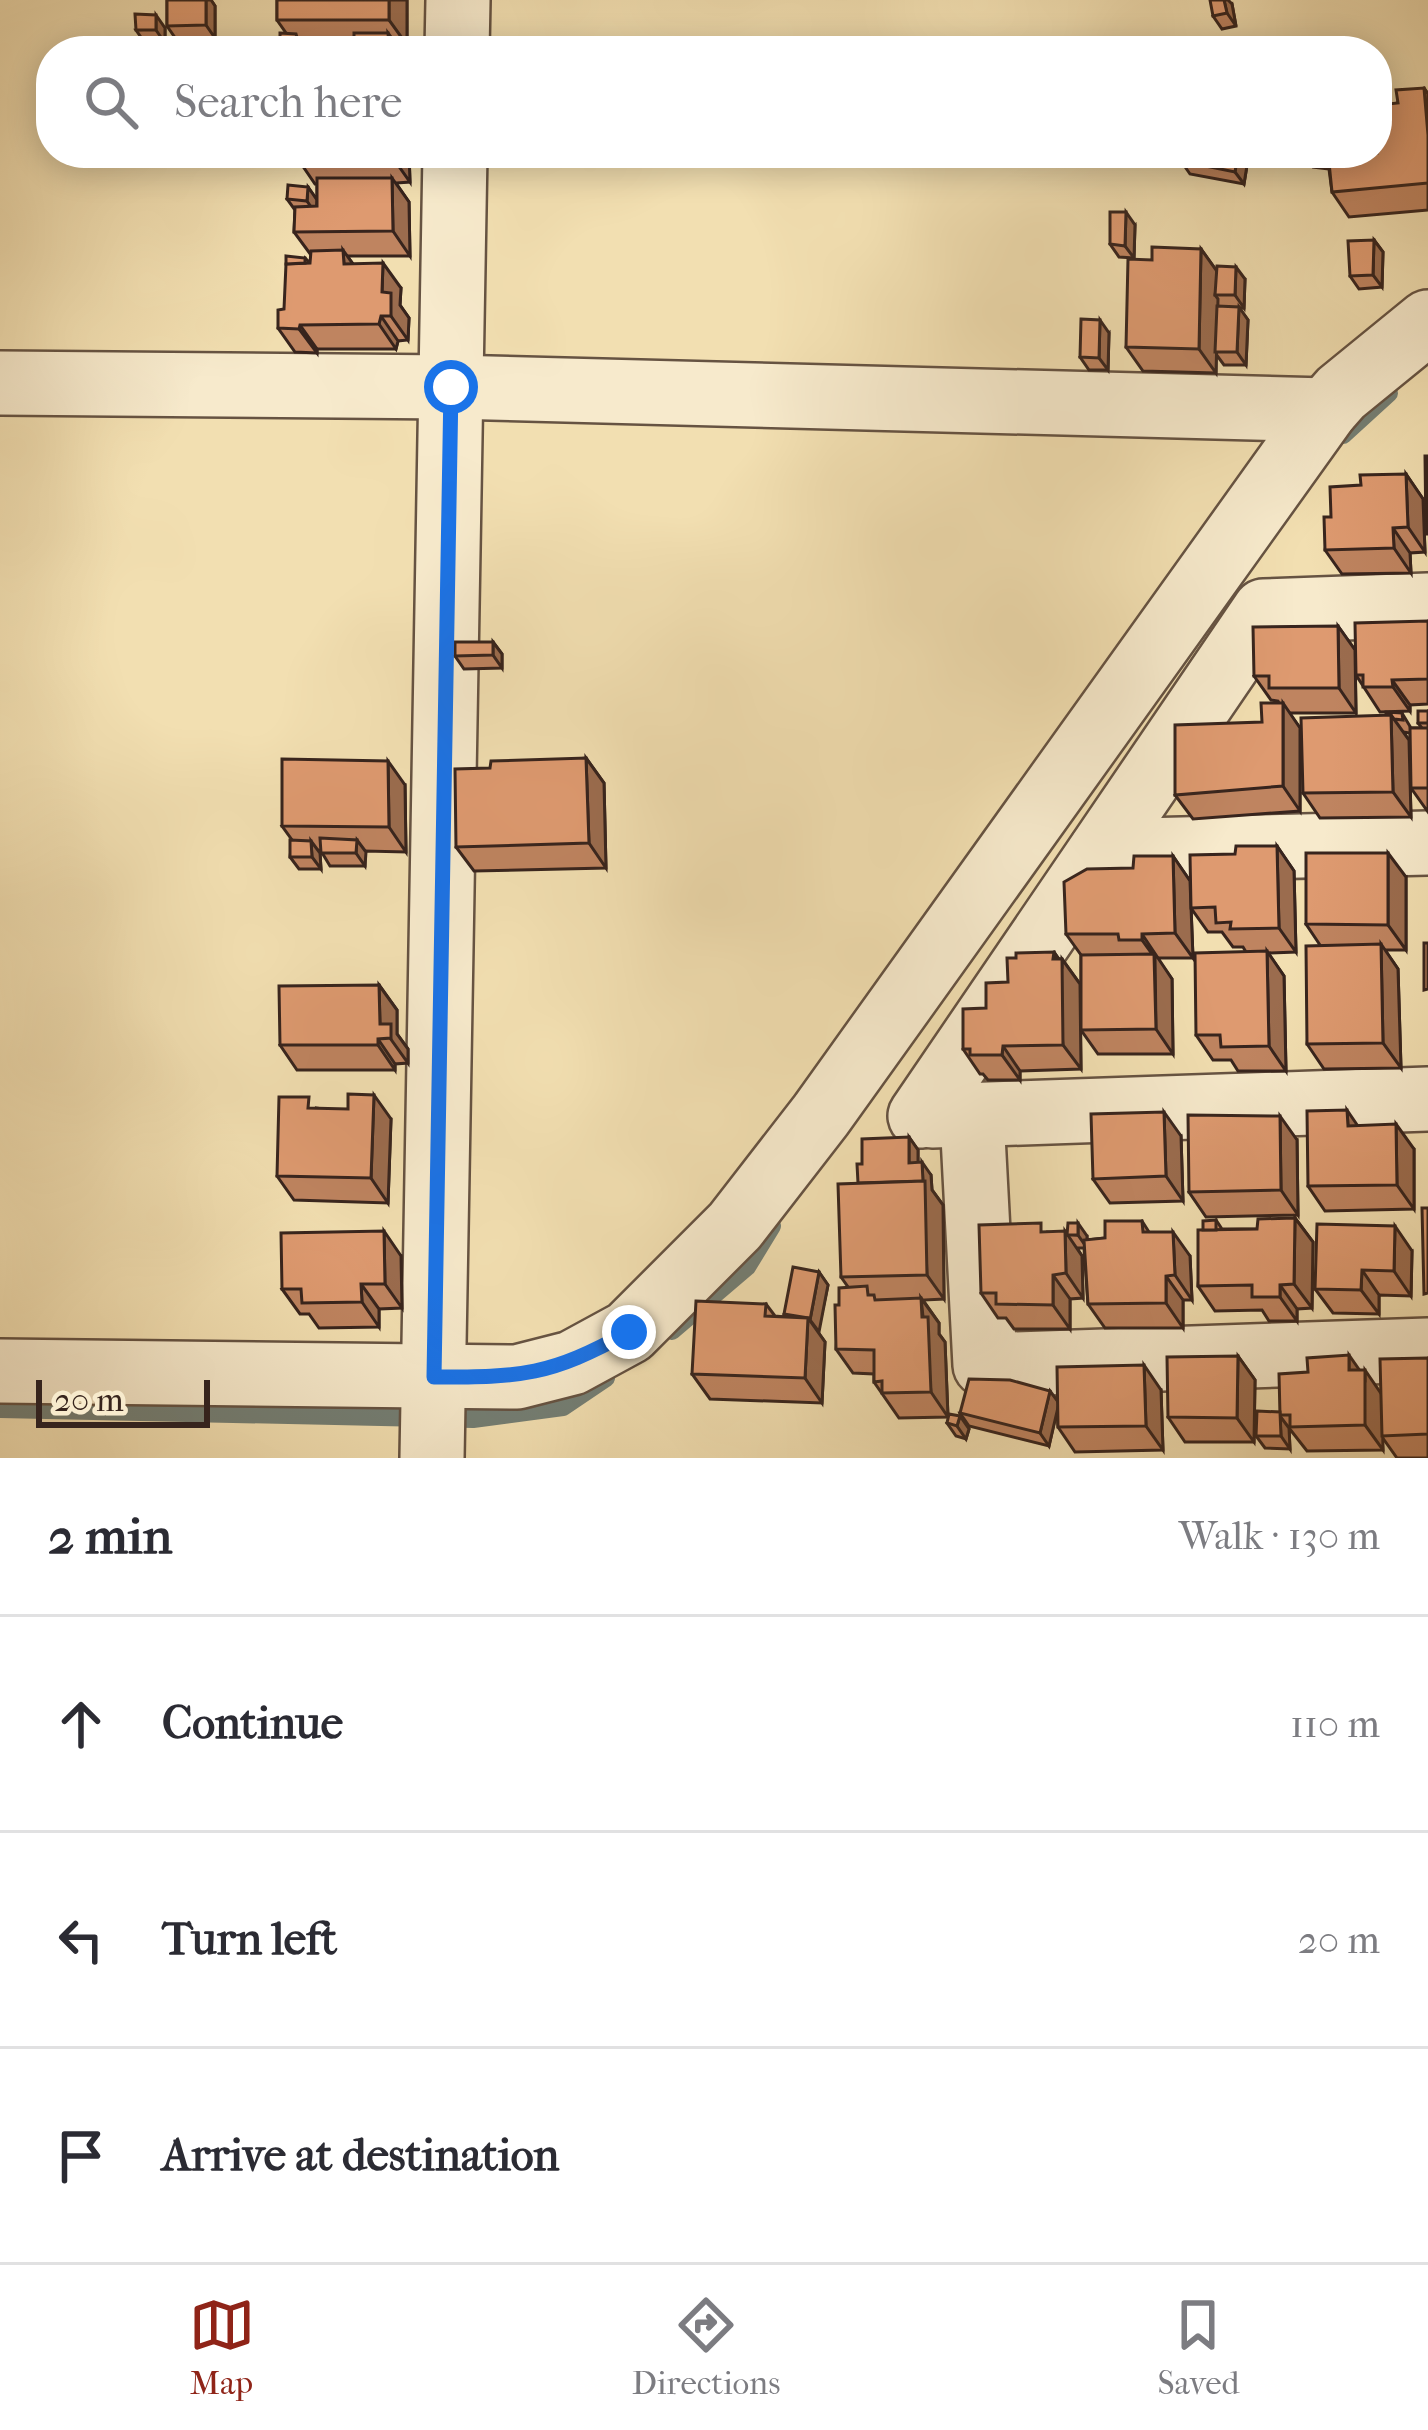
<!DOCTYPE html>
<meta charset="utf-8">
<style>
body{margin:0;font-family:"IM FELL French Canon",serif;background:#f2f2f3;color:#2b2b33}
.scale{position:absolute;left:36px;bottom:30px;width:174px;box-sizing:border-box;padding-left:12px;border:6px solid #37241d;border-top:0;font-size:33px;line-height:42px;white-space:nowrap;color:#37241d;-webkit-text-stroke:9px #f7eacc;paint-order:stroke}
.stop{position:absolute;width:36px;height:36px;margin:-27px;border:9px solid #1a73e8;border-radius:50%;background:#fff}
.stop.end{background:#1a73e8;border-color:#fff;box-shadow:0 3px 12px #0008}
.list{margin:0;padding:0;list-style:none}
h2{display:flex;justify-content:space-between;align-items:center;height:156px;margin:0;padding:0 48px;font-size:51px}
h2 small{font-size:39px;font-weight:400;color:#7c7c81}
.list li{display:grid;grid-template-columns:78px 1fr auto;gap:36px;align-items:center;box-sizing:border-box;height:216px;padding:0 48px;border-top:3px solid #e1e1e2}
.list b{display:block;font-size:45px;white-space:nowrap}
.list em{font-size:39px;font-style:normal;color:#7c7c81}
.icon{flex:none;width:66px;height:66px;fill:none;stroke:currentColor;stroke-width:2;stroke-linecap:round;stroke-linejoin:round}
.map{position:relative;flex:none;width:1428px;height:1458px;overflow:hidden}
.search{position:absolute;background:#fff;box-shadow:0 6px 30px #0003;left:36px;right:36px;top:36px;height:132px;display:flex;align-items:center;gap:30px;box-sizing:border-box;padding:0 42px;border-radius:48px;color:#7c7c81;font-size:45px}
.sheet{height:804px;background:#fff}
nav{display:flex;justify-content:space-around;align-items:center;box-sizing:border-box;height:168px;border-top:3px solid #e1e1e2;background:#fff;font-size:33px;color:#7c7c81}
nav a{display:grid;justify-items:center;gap:6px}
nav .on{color:#8f2418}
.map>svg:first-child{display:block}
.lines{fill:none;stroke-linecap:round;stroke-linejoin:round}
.stream{stroke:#747f75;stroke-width:18}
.street-casing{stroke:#665342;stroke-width:68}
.street{stroke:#f7eacc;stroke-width:63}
.wall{fill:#bf8460;stroke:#37241d;stroke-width:3}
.shaded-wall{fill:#9b6c4e;stroke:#37241d;stroke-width:3}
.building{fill:#de9a70;stroke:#37241d;stroke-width:3}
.route{stroke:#1a73e8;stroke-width:15}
</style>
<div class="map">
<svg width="1428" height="1458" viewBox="0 0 1428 1458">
<rect width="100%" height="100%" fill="#f2dfb1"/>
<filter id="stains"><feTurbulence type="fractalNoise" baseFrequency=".00167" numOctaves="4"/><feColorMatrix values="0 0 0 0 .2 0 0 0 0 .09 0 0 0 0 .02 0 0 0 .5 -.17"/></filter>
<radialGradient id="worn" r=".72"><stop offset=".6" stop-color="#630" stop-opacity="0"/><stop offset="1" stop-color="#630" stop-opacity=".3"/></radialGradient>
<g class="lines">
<g class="stream">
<path d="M1343,435L1389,393"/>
<path d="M672,1331L747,1267L772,1226"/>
<path d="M0,1409L473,1419L563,1407L606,1378"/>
</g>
<g class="street-casing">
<g id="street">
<path d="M457,51L458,0"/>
<path d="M0,383L451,387L1326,410"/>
<path d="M1101,851L1428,843"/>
<path d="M920,1116L1264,611L1428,605"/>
<path d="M932,1116L1428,1099"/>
<path d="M972,1117L985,1365L1428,1350"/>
<path d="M0,1371L517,1377L572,1363L629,1332L735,1226L821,1115L1326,410L1341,393L1428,322"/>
<path d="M432,1458L455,153"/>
</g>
</g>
<use href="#street" class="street"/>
</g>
<g class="wall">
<path d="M167,0H211L215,6V38L176,39L167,26Z"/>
<path d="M277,0H407V45L280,51L286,33L277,20Z"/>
<path d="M1232,4L1236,26L1222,29L1213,16Z"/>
<path d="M165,28V43H145L136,30Z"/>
<path d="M1424,88L1428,94V210L1349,217L1332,192L1329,169L1313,167L1304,154Z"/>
<path d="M296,153H409L410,182L396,183L409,202L410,256H347L353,264L401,288L400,305L409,318L408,340L398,341L396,349H317V353L295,352L278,328L305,258L310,263L311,255L294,232L295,210L287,199L308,187L317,200V184H315L298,159Z"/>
<path d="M1183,153H1249L1244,184L1190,174L1181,161Z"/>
<path d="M1135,225L1134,258L1119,257L1110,244Z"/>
<path d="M1374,240L1383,252L1382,287L1359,289L1350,276Z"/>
<path d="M1201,249L1216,270L1245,279L1244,308H1239L1248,320L1246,365H1224L1216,354V373L1143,371L1126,347L1152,260Z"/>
<path d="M1109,333L1108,370H1089L1080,357Z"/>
<path d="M1406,474L1423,499L1425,552L1410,553L1411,573L1342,574L1325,550L1331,517L1361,485Z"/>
<path d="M1428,621V704L1410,705V711L1380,712L1356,675Z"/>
<path d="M1338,626L1355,650L1356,713H1289L1300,728V811L1193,819L1175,795L1262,722L1279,703L1278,701L1271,700L1254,676Z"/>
<path d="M493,642L502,654V668L464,669L455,656Z"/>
<path d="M1428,711V812L1411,788L1410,733L1403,732L1409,740L1411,817L1320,818L1303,793L1386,715L1402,713L1411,728H1422L1418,723Z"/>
<path d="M586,758L604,783L606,868L474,871L456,847L490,768Z"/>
<path d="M405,785L406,852L365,851V866H330L321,851L318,850L320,853L321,869H299L290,857L292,840L282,826Z"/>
<path d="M1277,846L1294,871L1296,952L1268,953L1284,976L1286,1071H1238L1231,1060H1213L1196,1035L1246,952L1243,947H1233L1222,932H1208L1191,908L1235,854Z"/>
<path d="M1173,856L1190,881L1193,958H1159V961L1172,979L1173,1054H1098L1081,1030V955L1066,934L1133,868Z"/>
<path d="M1406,877V950H1385L1398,969L1401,1068L1324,1069L1307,1044L1320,945L1306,924Z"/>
<path d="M1054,952L1059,959H1062L1080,984L1081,1069L1020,1071V1080H988L983,1074H980L963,1049L986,1008L1008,982Z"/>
<path d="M379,985L397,1010V1034L408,1049V1063L395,1064V1070H297L280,1045Z"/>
<path d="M316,1108L391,1119L388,1203L294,1200L277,1176Z"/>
<path d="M1358,1126L1414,1149V1209L1325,1211L1308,1186Z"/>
<path d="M1181,1136L1183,1201L1110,1203L1093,1179Z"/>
<path d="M909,1137L918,1150V1162L931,1175L932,1190L943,1205L944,1299L923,1300L939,1323V1334L945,1342L948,1417L899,1418L874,1382V1374L853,1373L836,1349L839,1305L848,1287L841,1277L862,1164Z"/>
<path d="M1297,1140L1298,1215L1206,1217L1189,1192Z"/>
<path d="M1295,1218L1313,1242L1312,1308L1297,1309V1321H1269L1262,1310L1215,1311L1198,1286L1203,1230L1216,1220L1222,1229H1257Z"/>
<path d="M1142,1221L1149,1232L1190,1256L1192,1300H1183V1328H1105L1088,1304L1084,1248H1077L1082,1256L1083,1298L1070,1299V1329H1014L1006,1318H998L981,1293L1047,1232L1087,1236V1240L1105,1238Z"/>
<path d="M1412,1251L1411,1296L1379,1295V1314L1333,1313L1315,1289Z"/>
<path d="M401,1256L402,1308L379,1309V1327L319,1328L309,1314H300L282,1289Z"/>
<path d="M819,1272L828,1285L818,1332L825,1342L822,1403L710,1399L692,1374L766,1304L775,1316L785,1317L784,1314Z"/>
<path d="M1238,1356L1255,1380L1254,1442H1185L1168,1417Z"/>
<path d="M1428,1358V1458H1397L1382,1437L1383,1450L1307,1451L1289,1428L1290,1449L1265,1448L1256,1436L1280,1412L1359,1370L1381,1393Z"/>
<path d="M1161,1390L1163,1450L1075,1452L1058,1427L1057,1410L1049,1446L969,1426L960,1413Z"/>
<path d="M960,1416L969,1429L966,1439L956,1436L947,1423Z"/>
</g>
<g class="shaded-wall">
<path d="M206,0H211L215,6V38L206,25Z"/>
<path d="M389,0H407V45L389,20Z"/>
<path d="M1224,0H1228L1232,4L1236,26L1227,13Z"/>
<path d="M156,15L165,28V43L156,30Z"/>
<path d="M388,33L401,51H391L389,48Z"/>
<path d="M1424,88L1428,94V135Z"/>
<path d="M393,153H409L410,182L393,158Z"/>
<path d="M1238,153H1249L1244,184L1235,172Z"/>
<path d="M1320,153H1330L1329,169L1320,156Z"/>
<path d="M392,178L409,202L410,256L393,231Z"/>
<path d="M308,187L317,200L316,214L307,201Z"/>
<path d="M1126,212L1135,225L1134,258L1125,246Z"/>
<path d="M1374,240L1383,252L1382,287L1373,275Z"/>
<path d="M1201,249L1219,274L1215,295L1218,299L1216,373L1199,349Z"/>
<path d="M343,250L360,274L344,264Z"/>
<path d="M383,263L401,288L400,305L409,318L408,340L391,316L382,292Z"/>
<path d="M1236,267L1245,279L1244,308L1235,295Z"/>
<path d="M1239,307L1248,320L1246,365L1237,352Z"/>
<path d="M381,316L398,341L396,349L379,324Z"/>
<path d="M1100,320L1109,333L1108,370L1099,358Z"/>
<path d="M300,325L317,349V353L299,329Z"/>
<path d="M1406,474L1423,499L1425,552L1408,527Z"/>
<path d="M1393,528L1410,553L1411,573L1394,548Z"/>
<path d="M1338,626L1355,650L1356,713L1339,688Z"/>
<path d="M493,642L502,654V668L493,655Z"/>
<path d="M1392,680L1410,705V711L1393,687Z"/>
<path d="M1283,703L1300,728V811L1283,786Z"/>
<path d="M1391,715L1409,740L1411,817L1393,792Z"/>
<path d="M586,758L604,783L606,868L589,843Z"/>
<path d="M388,761L405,785L406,852L389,827Z"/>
<path d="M357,840L366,852L365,866L356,853Z"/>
<path d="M311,841L320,853L321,869L312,857Z"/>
<path d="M1277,846L1294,871L1296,952L1279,928Z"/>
<path d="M1388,853L1406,877V950L1388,925Z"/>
<path d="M1173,856L1190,881L1193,958L1175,933Z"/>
<path d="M1142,934L1172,979L1173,1054L1156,1029L1155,958L1142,940Z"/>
<path d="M1381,944L1398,969L1401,1068L1383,1043Z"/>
<path d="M1267,951L1284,976L1286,1071L1269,1046Z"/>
<path d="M1054,952L1062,964V959L1080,984L1081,1069L1063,1045Z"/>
<path d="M379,985L397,1010V1034L408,1049V1063L380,1024Z"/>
<path d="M378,1039L395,1064V1070L378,1045Z"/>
<path d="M1003,1046L1020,1071V1080L1002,1055Z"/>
<path d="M374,1095L391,1119L388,1203L371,1178Z"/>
<path d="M1347,1110L1364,1135L1348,1126Z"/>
<path d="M1164,1112L1181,1136L1183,1201L1166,1176Z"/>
<path d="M1280,1116L1297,1140L1298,1215L1281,1190Z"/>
<path d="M1396,1124L1414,1149V1209L1397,1185Z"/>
<path d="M909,1137L918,1150V1175L909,1163Z"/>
<path d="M922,1162L931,1175L932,1190L943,1205L944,1299L927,1275Z"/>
<path d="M1295,1218L1313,1242L1312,1308L1294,1284Z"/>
<path d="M1078,1223L1087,1236V1248L1078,1235Z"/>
<path d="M1395,1226L1412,1251L1411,1296L1394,1271Z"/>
<path d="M384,1231L401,1256L402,1308L385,1284Z"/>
<path d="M1065,1231L1082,1256L1083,1298L1066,1273Z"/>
<path d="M1173,1232L1190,1256L1192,1300L1175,1275Z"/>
<path d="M1362,1270L1379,1295V1314L1361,1290Z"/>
<path d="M819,1272L828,1285L819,1332L810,1320Z"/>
<path d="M1053,1275L1070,1299V1329L1053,1305Z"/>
<path d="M1166,1276L1183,1300V1328L1166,1303Z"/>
<path d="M361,1284L379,1309V1327L362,1302Z"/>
<path d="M1280,1285L1297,1309V1321L1280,1297Z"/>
<path d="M921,1298L939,1323V1334L945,1342L948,1417L931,1392Z"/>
<path d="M808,1318L825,1342L822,1403L805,1378Z"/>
<path d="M1349,1355L1365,1378V1370L1382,1395L1383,1450L1365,1425L1349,1370Z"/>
<path d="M1238,1356L1255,1380L1254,1442L1237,1418Z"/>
<path d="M1144,1365L1161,1390L1163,1450L1146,1426Z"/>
<path d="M1050,1391L1059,1403L1049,1446L1040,1433Z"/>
<path d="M960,1416L969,1429L966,1439L957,1426Z"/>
<path d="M1280,1416L1289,1428L1290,1449L1281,1436Z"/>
</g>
<g class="building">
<path d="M167,0H206V25L167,26Z"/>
<rect x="277" y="0" width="112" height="20"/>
<path d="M1210,0H1224L1227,13L1213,16Z"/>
<path d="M135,14L156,15V30H136Z"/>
<path d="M280,33L296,34L298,41H354V33H388L389,48H396V51H280Z"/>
<path d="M1424,88L1428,135V183L1332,192L1328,153H1377L1378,105L1398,103L1396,90Z"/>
<path d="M298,153H393V158L298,159Z"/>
<path d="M1183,153H1238L1235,172L1181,161Z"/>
<path d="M317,178H392L393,231L294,232L295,207L317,206Z"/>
<path d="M288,185L308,187L307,201L287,199Z"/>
<path d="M1110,212H1126L1125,246L1110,244Z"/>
<path d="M1374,240L1373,275L1350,276L1348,241Z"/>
<path d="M1152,247L1201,249L1199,349L1126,347L1128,259L1152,260Z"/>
<path d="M343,250L344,264L383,263L382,292L391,293V316H381L379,324L300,325L299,329L278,328V310L284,309L286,264L310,263L311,251Z"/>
<path d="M286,256L305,258V263L286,264Z"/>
<path d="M1217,266L1236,267L1235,295H1215Z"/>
<path d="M1217,306L1239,307L1237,352H1215Z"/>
<path d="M1081,319L1100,320L1099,358L1080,357Z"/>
<path d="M1425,456H1428V534H1426Z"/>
<path d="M1406,474L1408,527L1393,528L1394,548L1325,550L1324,517H1331L1330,487L1361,485L1360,475Z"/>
<path d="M1428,621V679L1392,680L1393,687H1363V675H1356L1355,623Z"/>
<path d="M1338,626L1339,688H1269V676H1254L1253,627Z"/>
<path d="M455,642H493V655L455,656Z"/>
<path d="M1261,703H1283V786L1175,795V725L1262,722Z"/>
<rect x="1418" y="711" width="10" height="12"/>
<path d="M1386,712L1402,713L1403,720L1394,719L1391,715H1386Z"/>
<path d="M1391,715L1393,792L1303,793L1301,718Z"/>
<path d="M1410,728H1428V788H1411Z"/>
<path d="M586,758L589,843L456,847L455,769L490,768L491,761Z"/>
<path d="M282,759L388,761L389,827L282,826Z"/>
<path d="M320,838L357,840L356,853H321Z"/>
<path d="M290,840L311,841L312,857H290Z"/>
<path d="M1236,846H1277L1279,928L1230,929L1231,922L1216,923L1215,907L1191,908L1190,855L1235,854Z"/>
<path d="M1306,853H1388V925L1306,924Z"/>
<path d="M1134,856H1173L1175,933L1142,934V940H1119L1118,934H1066L1064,882L1087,869L1133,868Z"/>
<path d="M1424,943H1428V989L1424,990Z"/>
<path d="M1381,944L1383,1043L1307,1044L1306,946Z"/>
<path d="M1267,951L1269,1046L1221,1047L1220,1035H1196L1195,953Z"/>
<path d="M1054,952L1053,959H1062L1063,1045L1003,1046L1002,1055H970V1049H963V1009L986,1008V983L1008,982L1007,958H1016V953Z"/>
<path d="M1154,954L1156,1029L1081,1030V955Z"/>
<path d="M379,985L380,1024H391V1038L378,1039V1045H280L279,986Z"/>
<path d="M348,1094L374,1095L371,1178L277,1176L279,1097H309L308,1108L348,1109Z"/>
<path d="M1347,1110L1348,1126L1396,1124L1397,1185L1308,1186L1307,1111Z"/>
<path d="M1164,1112L1166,1176L1093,1179L1091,1114Z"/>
<path d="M1188,1115L1280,1116L1281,1190L1189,1192Z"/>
<path d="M909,1137V1163L922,1162L923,1181L858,1183L857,1164H862V1139Z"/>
<path d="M925,1181L927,1275L841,1277L838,1184Z"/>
<path d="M1422,1208H1428V1293L1424,1294Z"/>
<path d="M1295,1218L1294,1284L1280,1285V1297H1252V1285L1198,1286V1230L1257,1229L1258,1219Z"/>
<path d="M1216,1220V1230H1203V1221Z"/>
<path d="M1105,1221H1142L1143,1232H1173L1175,1275L1166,1276V1303L1088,1304L1084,1240L1105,1238Z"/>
<path d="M1041,1223V1232L1065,1231L1066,1273L1053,1275V1305L996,1304V1293H981L979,1225Z"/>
<path d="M1068,1223H1078V1235H1067Z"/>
<path d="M1317,1224L1395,1226L1394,1271L1362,1270L1361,1290L1315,1289Z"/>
<path d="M384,1231L385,1284H361L362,1302L302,1303L301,1289H282L281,1233Z"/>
<path d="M793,1267L819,1272L810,1320L808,1318L784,1314Z"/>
<path d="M867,1286L868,1295H874L875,1300L921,1298L922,1317H928L931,1392L882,1393V1381L874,1382V1350L836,1349L835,1305H839V1288Z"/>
<path d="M696,1301L766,1304L765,1316L808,1318L805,1378L692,1374Z"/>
<path d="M1349,1355V1370H1365V1425L1290,1427V1415H1280L1279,1374L1308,1372L1307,1358Z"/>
<path d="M1238,1356L1237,1418L1168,1417L1167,1357Z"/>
<path d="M1428,1358V1434L1382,1436L1380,1359Z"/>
<path d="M1144,1365L1146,1426L1058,1427L1057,1367Z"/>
<path d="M969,1379L1010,1380L1050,1391L1040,1433L960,1413Z"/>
<path d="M1257,1411L1280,1412L1281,1436H1256Z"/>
<path d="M949,1414L960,1416L957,1426L947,1423Z"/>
</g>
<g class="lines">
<path class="route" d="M451,387L434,1377C523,1377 549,1376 629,1332"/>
</g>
<rect width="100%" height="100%" filter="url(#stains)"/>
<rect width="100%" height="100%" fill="url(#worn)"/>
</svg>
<div class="scale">20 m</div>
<div class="stop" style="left:451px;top:387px"></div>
<div class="stop end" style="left:629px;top:1332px"></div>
<div class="search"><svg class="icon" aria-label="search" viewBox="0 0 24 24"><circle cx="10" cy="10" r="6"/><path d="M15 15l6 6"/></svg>Search here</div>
</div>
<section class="sheet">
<h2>2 min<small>Walk · 130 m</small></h2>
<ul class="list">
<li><svg class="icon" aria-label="ahead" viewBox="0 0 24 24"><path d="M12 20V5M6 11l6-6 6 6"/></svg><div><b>Continue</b></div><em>110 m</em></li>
<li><svg class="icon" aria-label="left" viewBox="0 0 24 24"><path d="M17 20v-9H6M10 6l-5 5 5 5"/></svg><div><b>Turn left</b></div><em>20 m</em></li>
<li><svg class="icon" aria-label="arrive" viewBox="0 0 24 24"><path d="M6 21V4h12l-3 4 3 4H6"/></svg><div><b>Arrive at destination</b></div></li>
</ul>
</section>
<nav>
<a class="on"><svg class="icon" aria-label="map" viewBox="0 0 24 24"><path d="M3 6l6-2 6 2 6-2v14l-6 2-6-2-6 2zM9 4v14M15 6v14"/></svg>Map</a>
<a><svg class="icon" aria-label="directions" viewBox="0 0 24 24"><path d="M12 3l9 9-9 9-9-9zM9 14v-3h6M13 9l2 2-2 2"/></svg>Directions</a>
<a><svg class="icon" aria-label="saved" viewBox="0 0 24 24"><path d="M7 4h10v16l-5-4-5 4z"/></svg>Saved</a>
</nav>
